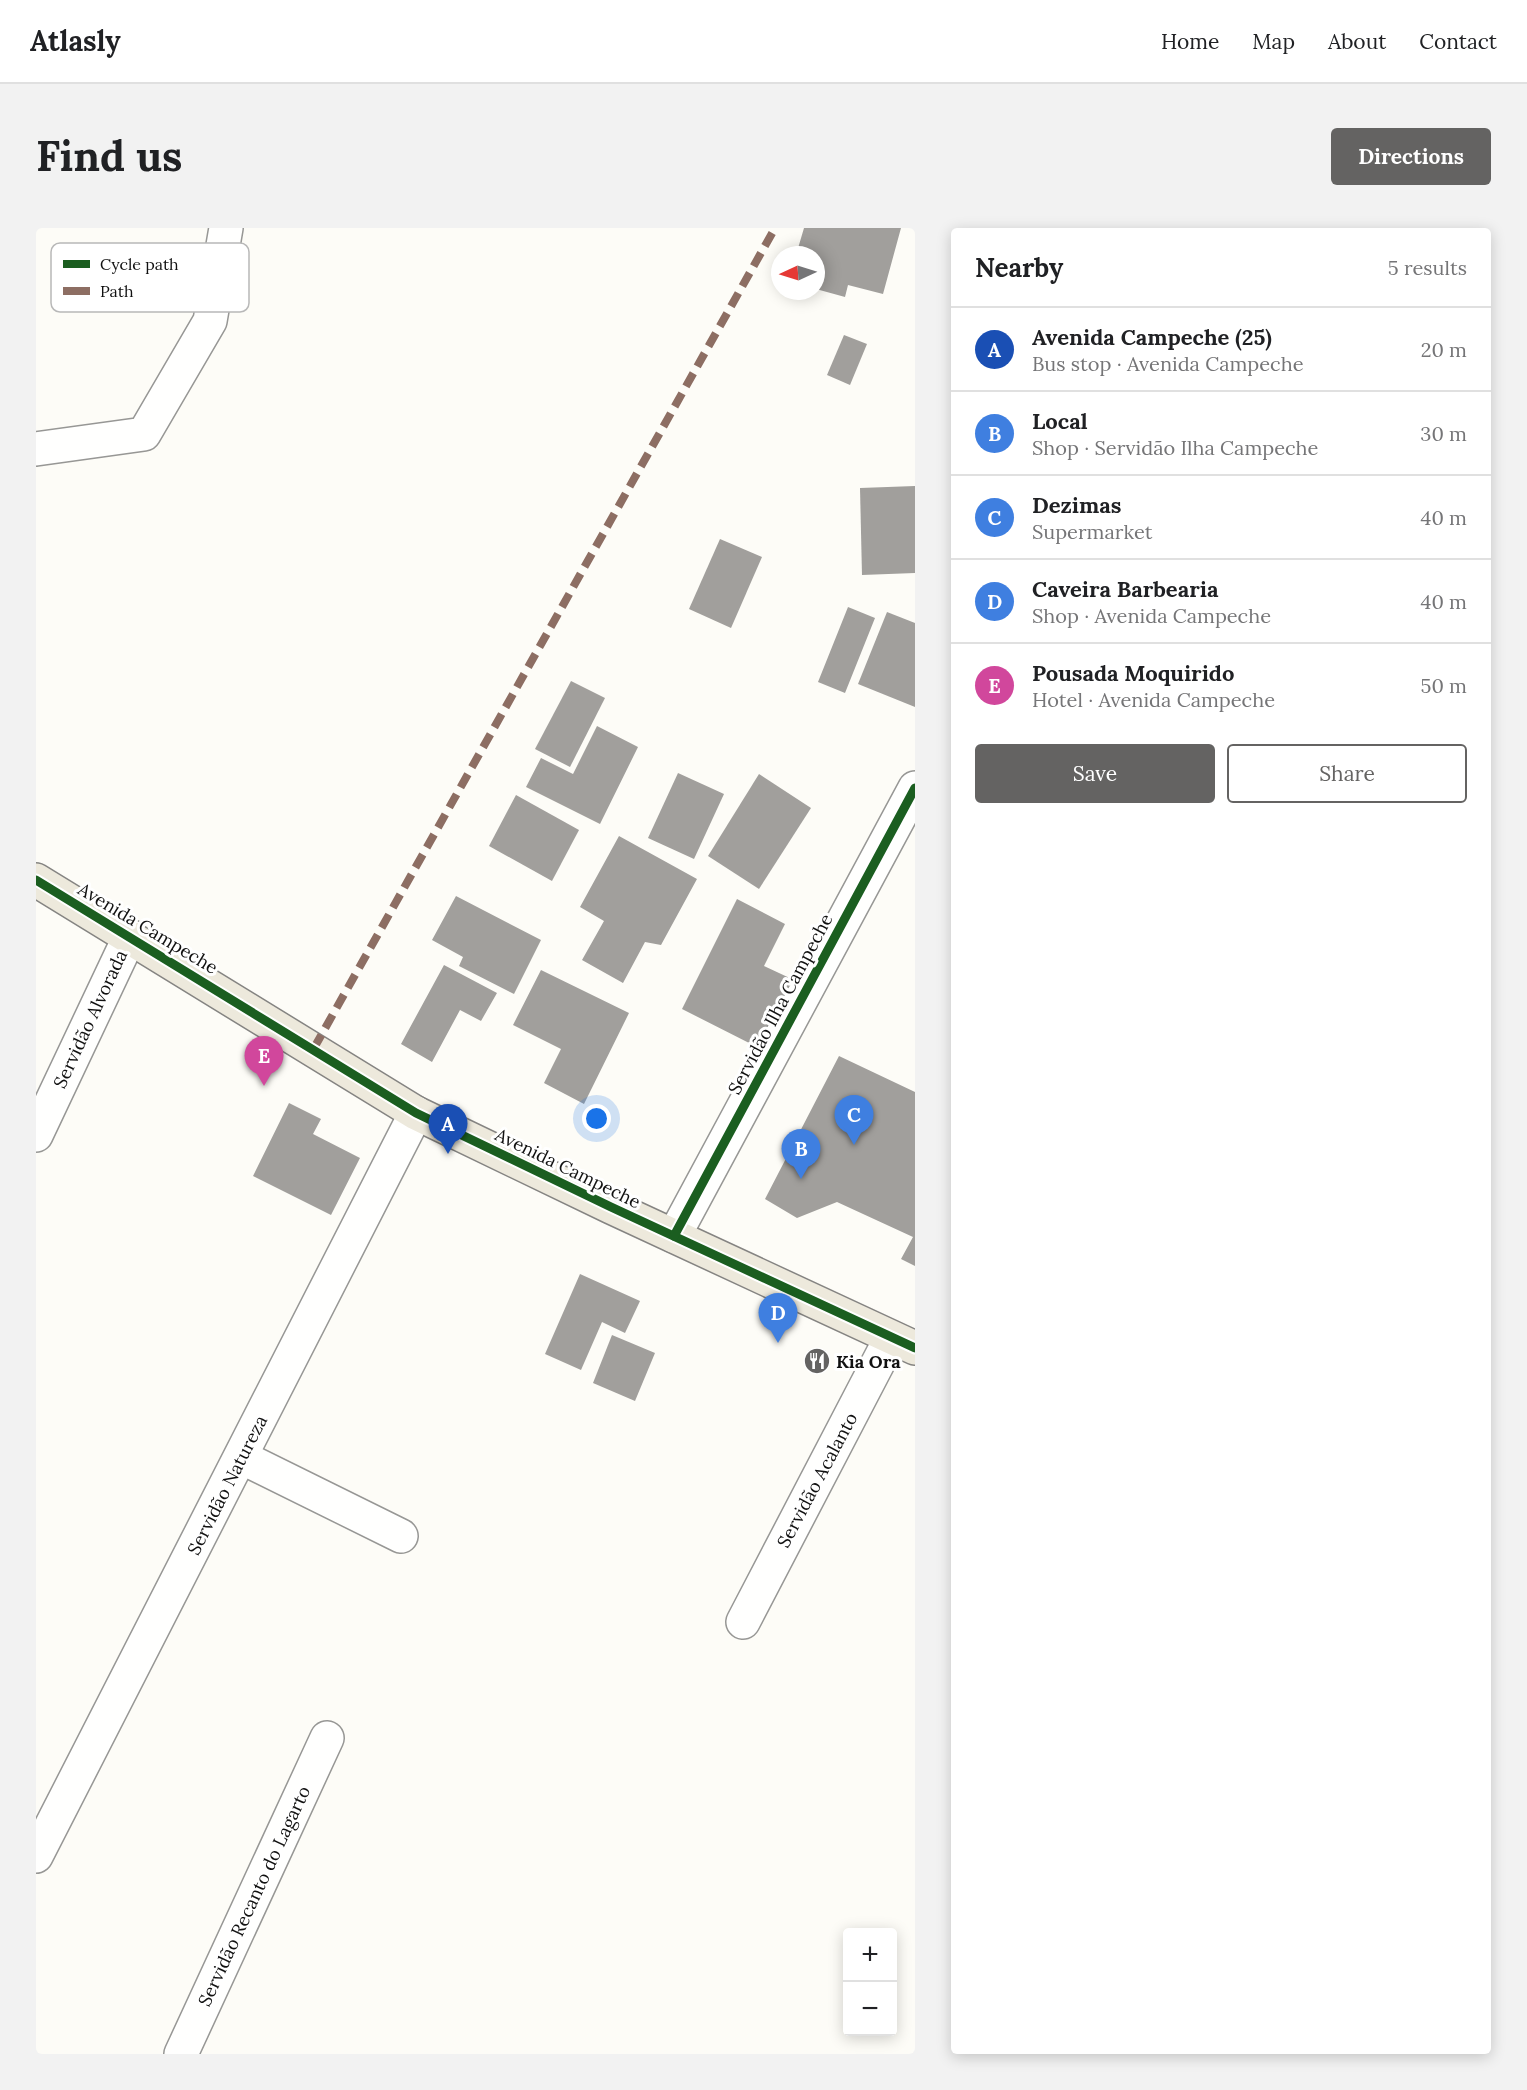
<!DOCTYPE html>
<meta charset="utf-8">
<style>
body{margin:0;font-family:Lora,serif;background:#f2f2f2;color:#202124}
.controls{position:absolute;right:18px;bottom:18px;display:grid;overflow:hidden;border-radius:6px;box-shadow:0 3px 15px #0003}
.controls button{width:54px;height:54px;display:grid;place-items:center;padding:0;border:0;border-bottom:2px solid #e0e0e0;background:#fff;color:#202124;font:30px sans-serif}
.compass{position:absolute;left:735px;top:18px;width:54px;height:54px;border-radius:50%;background:#fff;box-shadow:0 3px 15px #0003;rotate:266deg}
.you{position:absolute;left:561px;top:891px;width:21px;height:21px;margin:-15px;border:4px solid #fff;border-radius:50%;background:#1a73e8;box-shadow:0 0 0 9px #1a73e833}
.badge{display:grid;place-items:center;width:39px;height:39px;border-radius:50%;background:#646362;color:#fff;font-size:20px;font-weight:700}
.pin{position:absolute;translate:-50% -50px;filter:drop-shadow(0 2px 3px #0008)}
.pin::after{content:'';position:absolute;top:32px;width:21px;height:18px;background:inherit;clip-path:polygon(0 0,100% 0,50% 100%)}
.list{margin:0;padding:0;list-style:none}
h2{display:flex;justify-content:space-between;align-items:center;height:78px;margin:0;padding:0 24px;font-size:26px}
h2 small{font-size:20px;font-weight:400;color:#757577}
.list li{display:grid;grid-template-columns:39px 1fr auto;gap:18px;align-items:center;box-sizing:border-box;height:84px;padding:0 24px;border-top:2px solid #e0e0e0}
.list b{display:block;font-size:22px;white-space:nowrap}
.list p{margin:0;font-size:20px;white-space:nowrap;color:#757577}
.list em{font-size:20px;font-style:normal;color:#757577}
.actions{display:flex;gap:12px;padding:18px 24px}
.actions a{flex:1;padding:14px 0;border:2px solid #646362;border-radius:6px;text-align:center;font-size:21px;color:#646362}
.actions .main{background:#646362;color:#fff}
.map{position:relative;flex:none;width:879px;height:1826px;overflow:hidden;border-radius:6px}
header{display:flex;align-items:center;gap:36px;box-sizing:border-box;height:84px;padding:0 30px;background:#fff;border-bottom:2px solid #e0e0e0}
header strong{font-size:28px}
nav{display:flex;gap:33px;margin-inline-start:auto;font-size:21px}
.intro{display:flex;align-items:center;justify-content:space-between;box-sizing:border-box;height:144px;padding:0 36px}
h1{margin:0;font-size:42px}
.button{padding:15px 27px;border-radius:6px;background:#646362;color:#fff;font-size:21px;font-weight:700}
main{display:flex;gap:36px;padding:0 36px}
aside{flex:1;background:#fff;border-radius:6px;box-shadow:0 3px 15px #0003}
.map>svg:first-child{display:block}
.building{fill:#a19f9c}
.lines{fill:none;stroke-linecap:round;stroke-linejoin:round}
.minor-casing{stroke:#979795;stroke-width:36}
.major-casing{stroke:#858482;stroke-width:36}
.minor{stroke:#fffffe;stroke-width:33}
.major{stroke:#ede9dc;stroke-width:33}
.quiet{stroke:#8d6e63;stroke-width:8;stroke-dasharray:15 8;stroke-linecap:butt}
.cycleway-casing{stroke:#fff;stroke-width:13}
.cycleway{stroke:#1b5e20;stroke-width:9}
.labels{text-anchor:middle;dominant-baseline:central;stroke-width:6;stroke-linejoin:round;paint-order:stroke}
.street-label{font-size:18px;fill:#111;stroke:#fff}
.poi-label{font-size:18px;font-weight:bold;fill:#111;stroke:#fff;text-anchor:start}
.key{fill:#fff;stroke:#b8b8b8;stroke-width:1.5}
.key-label{font-size:16px;fill:#111}
</style>
<header>
<strong>Atlasly</strong>
<nav><a>Home</a><a>Map</a><a>About</a><a>Contact</a></nav>
</header>
<div class="intro"><h1>Find us</h1><a class="button">Directions</a></div>
<main>
<div class="map">
<svg width="879" height="1826" viewBox="0 0 879 1826">
<rect width="100%" height="100%" fill="#fdfcf7"/>
<g class="building">
<path d="M768,0H865L847,66L812,57L809,69L780,61V27H760Z"/>
<path d="M808,107L831,116L814,157L791,147Z"/>
<path d="M879,258V345L826,347L824,260Z"/>
<path d="M684,311L726,329L695,400L653,381Z"/>
<path d="M812,379L839,390L809,465L782,454Z"/>
<path d="M851,384L879,395V479L822,456Z"/>
<path d="M535,453L569,470L534,539L499,521Z"/>
<path d="M561,498L602,519L564,596L490,559L505,530L537,546Z"/>
<path d="M642,545L688,566L658,631L612,610Z"/>
<path d="M723,546L775,580L723,661L672,628Z"/>
<path d="M480,567L543,602L516,653L453,618Z"/>
<path d="M583,608L661,651L625,717L609,714L587,755L546,732L568,693L544,679Z"/>
<path d="M420,668L505,712L478,766L423,738L427,729L396,712Z"/>
<path d="M701,671L749,696L728,738L758,752L723,820L646,781Z"/>
<path d="M408,737L461,765L445,793L424,782L396,834L365,816Z"/>
<path d="M505,742L593,785L548,876L508,855L525,821L477,797Z"/>
<path d="M803,828L879,864V1038L865,1031L877,1009L801,974L761,990L729,971Z"/>
<path d="M253,875L285,891L277,906L324,930L295,987L217,948Z"/>
<path d="M544,1046L604,1073L589,1105L566,1094L545,1142L509,1126Z"/>
<path d="M576,1107L619,1125L599,1173L557,1155Z"/>
</g>
<g class="lines">
<g class="minor-casing">
<g id="minor">
<path d="M0,221L108,206L174,93L190,0"/>
<path d="M0,907L94,708"/>
<path d="M638,1008L879,560"/>
<path d="M205,1229L365,1308"/>
<path d="M707,1394L855,1110"/>
<path d="M0,1628L380,885"/>
<path d="M145,1826L291,1510"/>
</g>
</g>
<g class="major-casing">
<path id="major" d="M0,652L380,885L575,979L879,1120"/>
</g>
<use href="#minor" class="minor"/>
<use href="#major" class="major"/>
<path class="quiet" d="M278,820L739,0"/>
<g class="cycleway-casing">
<g id="cycleway">
<path d="M0,652L380,885L575,979L879,1120"/>
<path d="M638,1008L879,560"/>
</g>
</g>
<use href="#cycleway" class="cycleway"/>
</g>
<defs>
<g id="restaurant-disc" transform="scale(1.35)"><circle r="9.5" fill="#646362" stroke="#fff"/><path d="M-5-6h1v4h1v-4h1v4h1v-4h1v5L-1.5 .5V6h-2V.5L-5-1ZM5-6V6H3V1.5H1.5Q1.5-4 5-6Z" fill="#fff"/></g>
</defs>
<g fill-rule="evenodd">
<use href="#restaurant-disc" x="781" y="1133"/>
</g>
<g class="labels">
<g class="street-label">
<text transform="translate(112 700) rotate(31)">Avenida Campeche</text>
<text transform="translate(744 776) rotate(-62)">Servidão Ilha Campeche</text>
<text transform="translate(54 791) rotate(-65)">Servidão Alvorada</text>
<text transform="translate(532 940) rotate(26)">Avenida Campeche</text>
<text transform="translate(781 1252) rotate(-62)">Servidão Acalanto</text>
<text transform="translate(191 1257) rotate(-63)">Servidão Natureza</text>
<text transform="translate(218 1668) rotate(-65)">Servidão Recanto do Lagarto</text>
</g>
<g class="poi-label">
<text x="800" y="1133">Kia Ora</text>
</g>
</g>
<rect x="15" y="15" width="198" height="69" rx="9" class="key"/>
<rect x="27" y="32" width="27" height="8" fill="#1b5e20"/>
<rect x="27" y="59" width="27" height="8" fill="#8d6e63"/>
<g class="key-label">
<text x="64" y="42">Cycle path</text>
<text x="64" y="69">Path</text>
</g>
</svg>
<div class="controls">
<button>+</button>
<button>−</button>
</div>
<svg class="compass" viewBox="-18 -18 36 36"><path d="M0-13l5 13h-10z" fill="#e53935"/><path d="M0 13l5-13h-10z" fill="#757577"/></svg>
<div class="you"></div>
<div class="pin badge" style="left:412px;top:926px;background:#1a4fb4">A</div>
<div class="pin badge" style="left:765px;top:951px;background:#3f7fe0">B</div>
<div class="pin badge" style="left:818px;top:917px;background:#3f7fe0">C</div>
<div class="pin badge" style="left:742px;top:1115px;background:#3f7fe0">D</div>
<div class="pin badge" style="left:228px;top:858px;background:#d1479c">E</div>
</div>
<aside>
<h2>Nearby<small>5 results</small></h2>
<ul class="list">
<li><span class="badge" style="background:#1a4fb4">A</span><div><b>Avenida Campeche (25)</b><p>Bus stop · Avenida Campeche</p></div><em>20 m</em></li>
<li><span class="badge" style="background:#3f7fe0">B</span><div><b>Local</b><p>Shop · Servidão Ilha Campeche</p></div><em>30 m</em></li>
<li><span class="badge" style="background:#3f7fe0">C</span><div><b>Dezimas</b><p>Supermarket</p></div><em>40 m</em></li>
<li><span class="badge" style="background:#3f7fe0">D</span><div><b>Caveira Barbearia</b><p>Shop · Avenida Campeche</p></div><em>40 m</em></li>
<li><span class="badge" style="background:#d1479c">E</span><div><b>Pousada Moquirido</b><p>Hotel · Avenida Campeche</p></div><em>50 m</em></li>
</ul>
<div class="actions"><a class="main">Save</a><a>Share</a></div>
</aside>
</main>
